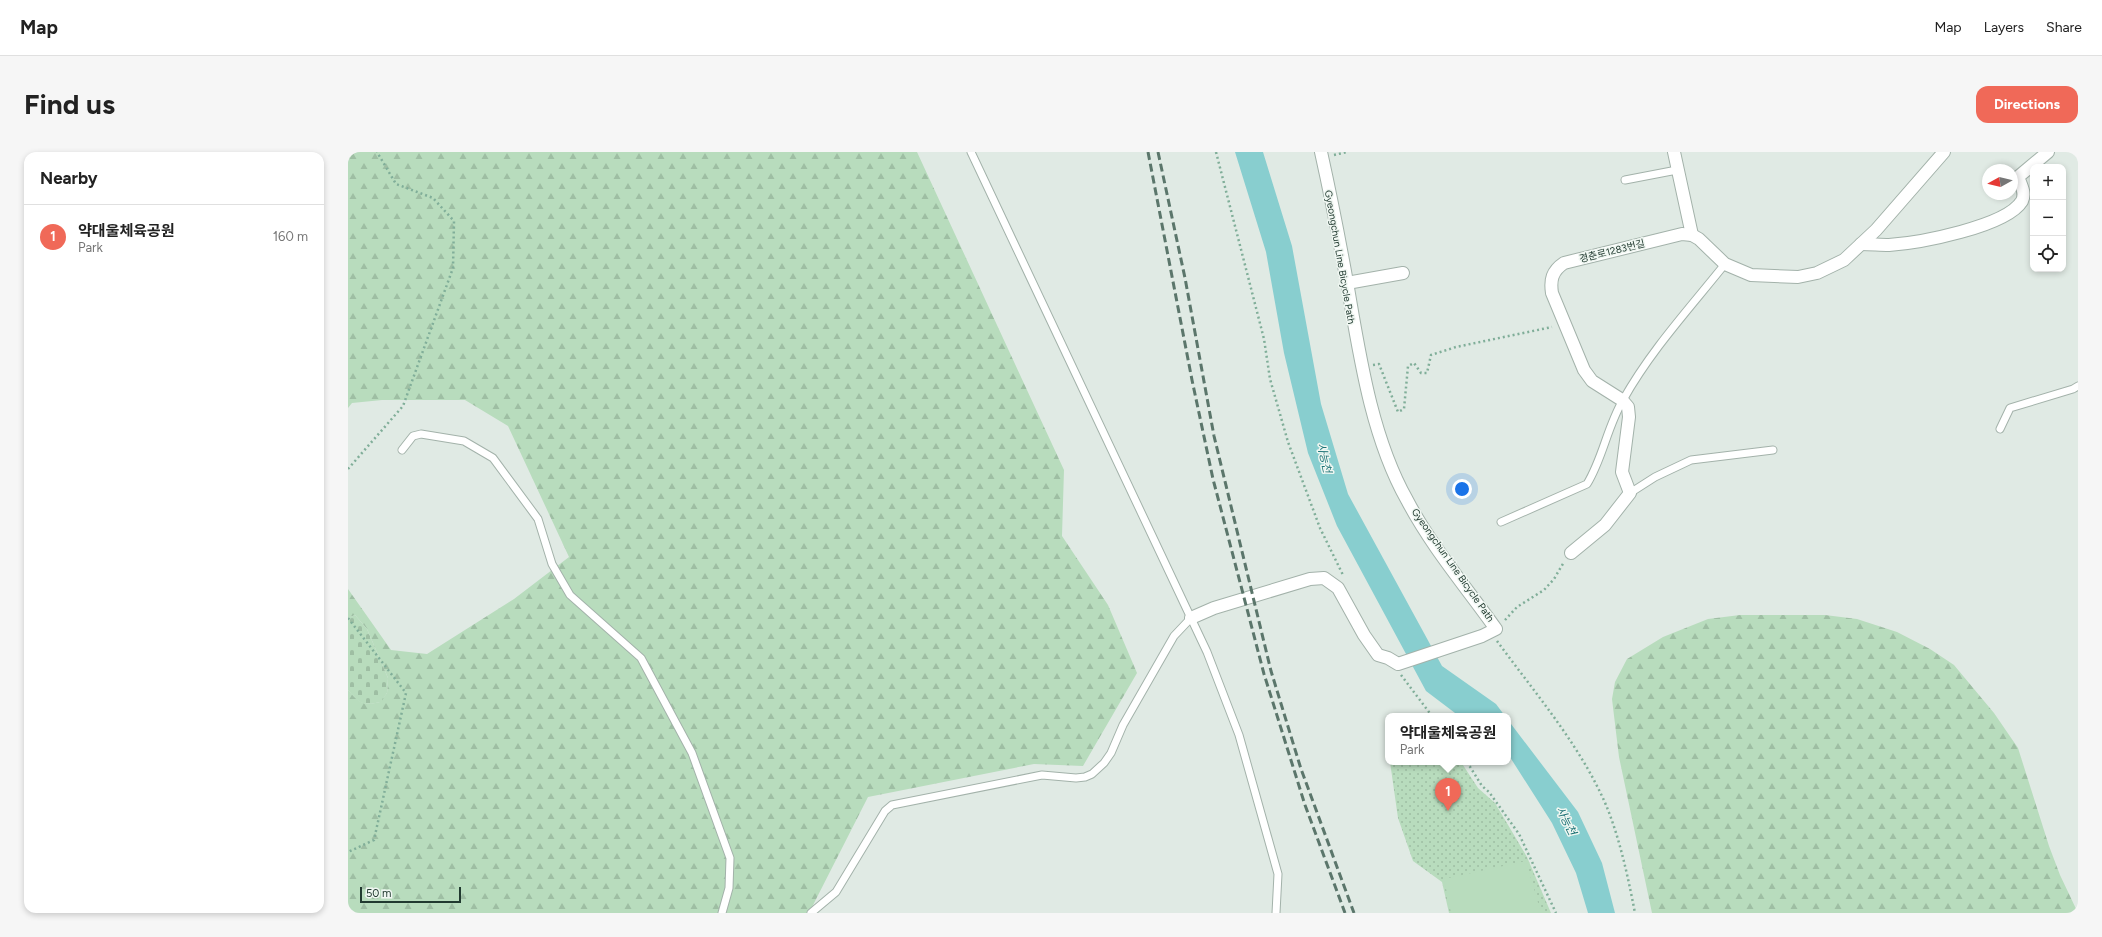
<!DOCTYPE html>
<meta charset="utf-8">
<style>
body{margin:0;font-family:Figtree,"Noto Sans KR",sans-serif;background:#f6f6f6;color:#222}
.controls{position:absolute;right:12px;top:12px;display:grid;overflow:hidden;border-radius:8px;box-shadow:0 2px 6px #0003}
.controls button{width:36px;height:36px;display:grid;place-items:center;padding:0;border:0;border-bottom:1px solid #e0e0e0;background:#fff;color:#222;font:20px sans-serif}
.compass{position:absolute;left:1634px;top:12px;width:36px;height:36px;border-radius:50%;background:#fff;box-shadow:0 2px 6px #0003;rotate:262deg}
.scale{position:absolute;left:12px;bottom:10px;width:101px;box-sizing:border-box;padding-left:4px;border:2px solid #213a30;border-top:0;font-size:11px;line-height:14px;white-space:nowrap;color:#213a30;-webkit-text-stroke:3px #f0f7f2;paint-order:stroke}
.you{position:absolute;left:1114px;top:337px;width:14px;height:14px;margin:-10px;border:3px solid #fff;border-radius:50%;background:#1a73e8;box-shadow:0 0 0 6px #1a73e833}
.badge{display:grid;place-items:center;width:26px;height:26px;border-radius:50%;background:#f06958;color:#fff;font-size:13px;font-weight:700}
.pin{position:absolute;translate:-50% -33px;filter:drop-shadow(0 1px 2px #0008)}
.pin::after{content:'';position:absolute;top:21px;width:14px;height:12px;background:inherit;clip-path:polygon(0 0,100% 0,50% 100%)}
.popup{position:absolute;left:1037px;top:561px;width:126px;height:52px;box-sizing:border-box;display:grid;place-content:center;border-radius:8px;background:#fff;filter:drop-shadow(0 1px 3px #0005);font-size:13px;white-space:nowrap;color:#767676}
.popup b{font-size:15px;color:#222}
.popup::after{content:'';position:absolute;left:50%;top:100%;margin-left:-8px;border:8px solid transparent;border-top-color:#fff}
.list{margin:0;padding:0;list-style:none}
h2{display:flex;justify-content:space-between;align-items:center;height:52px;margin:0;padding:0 16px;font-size:17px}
h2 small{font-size:13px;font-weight:400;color:#767676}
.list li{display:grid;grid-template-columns:26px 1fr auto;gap:12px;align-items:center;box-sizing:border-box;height:64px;padding:0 16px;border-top:1px solid #e0e0e0}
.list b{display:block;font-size:15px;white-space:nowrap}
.list p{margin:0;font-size:13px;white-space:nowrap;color:#767676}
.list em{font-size:13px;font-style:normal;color:#767676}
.icon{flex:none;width:22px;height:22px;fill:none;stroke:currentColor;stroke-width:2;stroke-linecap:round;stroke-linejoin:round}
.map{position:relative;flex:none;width:1730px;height:761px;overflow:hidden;border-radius:12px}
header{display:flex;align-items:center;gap:24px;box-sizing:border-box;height:56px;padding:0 20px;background:#fff;border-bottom:1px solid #e0e0e0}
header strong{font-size:19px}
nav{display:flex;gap:22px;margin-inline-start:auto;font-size:14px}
.intro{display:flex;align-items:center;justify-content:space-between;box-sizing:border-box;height:96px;padding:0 24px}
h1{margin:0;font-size:28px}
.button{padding:10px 18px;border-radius:12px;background:#f06958;color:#fff;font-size:14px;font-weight:700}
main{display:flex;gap:24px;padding:0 24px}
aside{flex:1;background:#fff;border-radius:12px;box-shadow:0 2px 6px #0003}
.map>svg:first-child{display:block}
.forest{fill:url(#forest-firs)}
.cemetery{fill:url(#cemetery-stones)}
.park{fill:url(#park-dots)}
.garden{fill:#b8dcbd}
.water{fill:#88cecf}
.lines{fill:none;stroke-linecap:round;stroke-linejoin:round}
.lane-casing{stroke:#a3b2aa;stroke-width:9}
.street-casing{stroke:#a3b2aa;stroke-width:14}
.path{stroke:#80ae99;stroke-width:2.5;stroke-dasharray:2 3;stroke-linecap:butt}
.lane{stroke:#fff;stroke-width:7}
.street{stroke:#fff;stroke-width:12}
.rail{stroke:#5b766b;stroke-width:3;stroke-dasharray:8 4;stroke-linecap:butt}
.labels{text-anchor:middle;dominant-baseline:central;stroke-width:3;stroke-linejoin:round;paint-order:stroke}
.street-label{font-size:10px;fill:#213a30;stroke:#f0f7f2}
.water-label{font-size:11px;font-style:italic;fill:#1c7275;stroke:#f0f7f2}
</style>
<header>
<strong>Map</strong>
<nav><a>Map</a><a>Layers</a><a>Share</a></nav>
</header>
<div class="intro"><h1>Find us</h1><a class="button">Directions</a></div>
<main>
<aside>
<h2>Nearby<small></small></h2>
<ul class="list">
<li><span class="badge">1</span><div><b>약대울체육공원</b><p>Park</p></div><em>160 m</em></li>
</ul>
</aside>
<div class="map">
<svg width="1730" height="761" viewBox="0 0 1730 761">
<defs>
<pattern id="forest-firs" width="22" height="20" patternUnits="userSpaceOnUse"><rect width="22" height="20" fill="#b8dcbd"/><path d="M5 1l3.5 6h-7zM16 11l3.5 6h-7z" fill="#9ebea3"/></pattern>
<pattern id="cemetery-stones" width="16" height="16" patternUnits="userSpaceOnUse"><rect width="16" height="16" fill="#b8dcbd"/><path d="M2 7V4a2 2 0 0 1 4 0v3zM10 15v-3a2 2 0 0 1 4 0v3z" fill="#9ebea3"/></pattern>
<pattern id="park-dots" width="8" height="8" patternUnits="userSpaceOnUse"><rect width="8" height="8" fill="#b8dcbd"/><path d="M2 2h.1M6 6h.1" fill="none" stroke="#9ebea3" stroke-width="1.8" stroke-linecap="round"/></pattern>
</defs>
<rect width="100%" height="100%" fill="#e0eae4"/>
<g class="forest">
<path d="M0,0H569L716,318L714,384L760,453L789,521L735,614L686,612L520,645L461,761H0V538C12,551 14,554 32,550L39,541L40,526L19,477L7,463L0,466V437L43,498L79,502L166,447L221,405L160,274L117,248H34L4,251L0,256Z"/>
<path d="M1392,463H1477L1509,467L1549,480L1582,497L1606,513L1646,561L1670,596L1701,694L1712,723L1730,761H1304L1271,605L1264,547L1267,530L1279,507L1315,485L1360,467Z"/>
</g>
<path class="cemetery" d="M7,463L19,477L40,526L39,541L33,550C14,554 12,552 0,538V466Z"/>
<path class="park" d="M1042,610H1113L1130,636L1147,651L1179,705L1203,761H1101L1094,730L1065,709L1050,666Z"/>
<path class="garden" d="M1178,709L1193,761H1103L1096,727Z"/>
<g class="water">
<path d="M887,0H915L944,94L973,252L1000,342L1094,514L1148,552L1157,564H1111L1078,539L989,374L960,301L936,201L918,100Z"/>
<path d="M1160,568L1230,660L1254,711L1267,761H1240L1228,721L1204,671L1160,602Z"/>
</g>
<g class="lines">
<g class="lane-casing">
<g id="lane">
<path d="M623,0L859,500L891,583L930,722L928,761"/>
<path d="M1277,28L1329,18"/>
<path d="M1652,277L1662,256L1725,237L1730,234"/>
<path d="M54,298L65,284L73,282L116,289L145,306L190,367L204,412L222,443L293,506L344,601L382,706L381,736L374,761"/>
<path d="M1282,341L1307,325L1343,308L1425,298"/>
<path d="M1153,370L1239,332C1255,306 1259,275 1275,248C1303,198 1341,157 1377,112"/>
<path d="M463,761L488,740L537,659L544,653L694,623L728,626L737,625L744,622L756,611L763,601L775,573L826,484L843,466"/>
</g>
</g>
<g class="street-casing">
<g id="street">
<path d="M1326,0L1344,83"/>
<path d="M1513,92C1523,92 1532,93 1541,93C1570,91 1658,75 1674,49C1678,41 1673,33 1670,25L1700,0"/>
<path d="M999,131L1055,121"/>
<path d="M1223,401L1257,373L1282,341L1274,320L1281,265L1280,255L1274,248L1244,229L1236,218L1204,141C1202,128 1204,119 1216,111L1334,82L1344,83L1351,87L1377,112L1403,123L1450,125L1469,121L1496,108L1528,78L1596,0"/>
<path d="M843,466L866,456L962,427L976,426L990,436L1016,483L1030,503L1040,506L1050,512L1134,484L1148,477C1118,435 1083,394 1059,348C1024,286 1012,206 1000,136C992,91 983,45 973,0"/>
</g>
</g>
<g class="path">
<path d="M868,0L916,187L922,227L940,290L972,376L995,423"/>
<path d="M986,3L999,0"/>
<path d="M1025,213L1031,212L1050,260L1056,257L1060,214L1066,211L1073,221H1079L1083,203L1108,195L1204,175"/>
<path d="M0,317L55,254L105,116L106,69L85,46L48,32L29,0"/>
<path d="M0,466L58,541L26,688L0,700"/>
<path d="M1157,468L1169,455L1196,438L1206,427L1216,410"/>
<path d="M1149,489C1187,541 1232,593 1258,653C1272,687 1280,725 1287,761"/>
<path d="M1053,523L1084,564"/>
<path d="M1119,610L1134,634L1141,640L1171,682L1208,761"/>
</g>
<use href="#lane" class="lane"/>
<use href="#street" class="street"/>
<g class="rail">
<path d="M800,0L844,228L865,327L916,522L957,653L997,761"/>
<path d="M810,0L837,126L866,284L923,519L953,617L1006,761"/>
</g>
</g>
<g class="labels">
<g class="street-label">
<text transform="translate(1264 99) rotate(-14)">경춘로1283번길</text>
<text transform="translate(992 105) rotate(80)">Gyeongchun Line Bicycle Path</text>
<text transform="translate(1105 413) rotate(55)">Gyeongchun Line Bicycle Path</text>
</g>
<g class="water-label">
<text transform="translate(976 306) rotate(77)">사능천</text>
<text transform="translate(1218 669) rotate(63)">사능천</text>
</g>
</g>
</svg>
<div class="controls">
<button>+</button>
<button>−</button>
<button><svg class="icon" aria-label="locate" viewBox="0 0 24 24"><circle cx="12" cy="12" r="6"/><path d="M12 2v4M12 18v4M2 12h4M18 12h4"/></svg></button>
</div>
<svg class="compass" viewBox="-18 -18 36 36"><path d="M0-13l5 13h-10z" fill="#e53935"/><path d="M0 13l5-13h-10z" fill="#767676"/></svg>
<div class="scale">50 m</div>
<div class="you"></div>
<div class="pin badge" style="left:1100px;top:659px">1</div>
<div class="popup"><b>약대울체육공원</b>Park</div>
</div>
</main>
